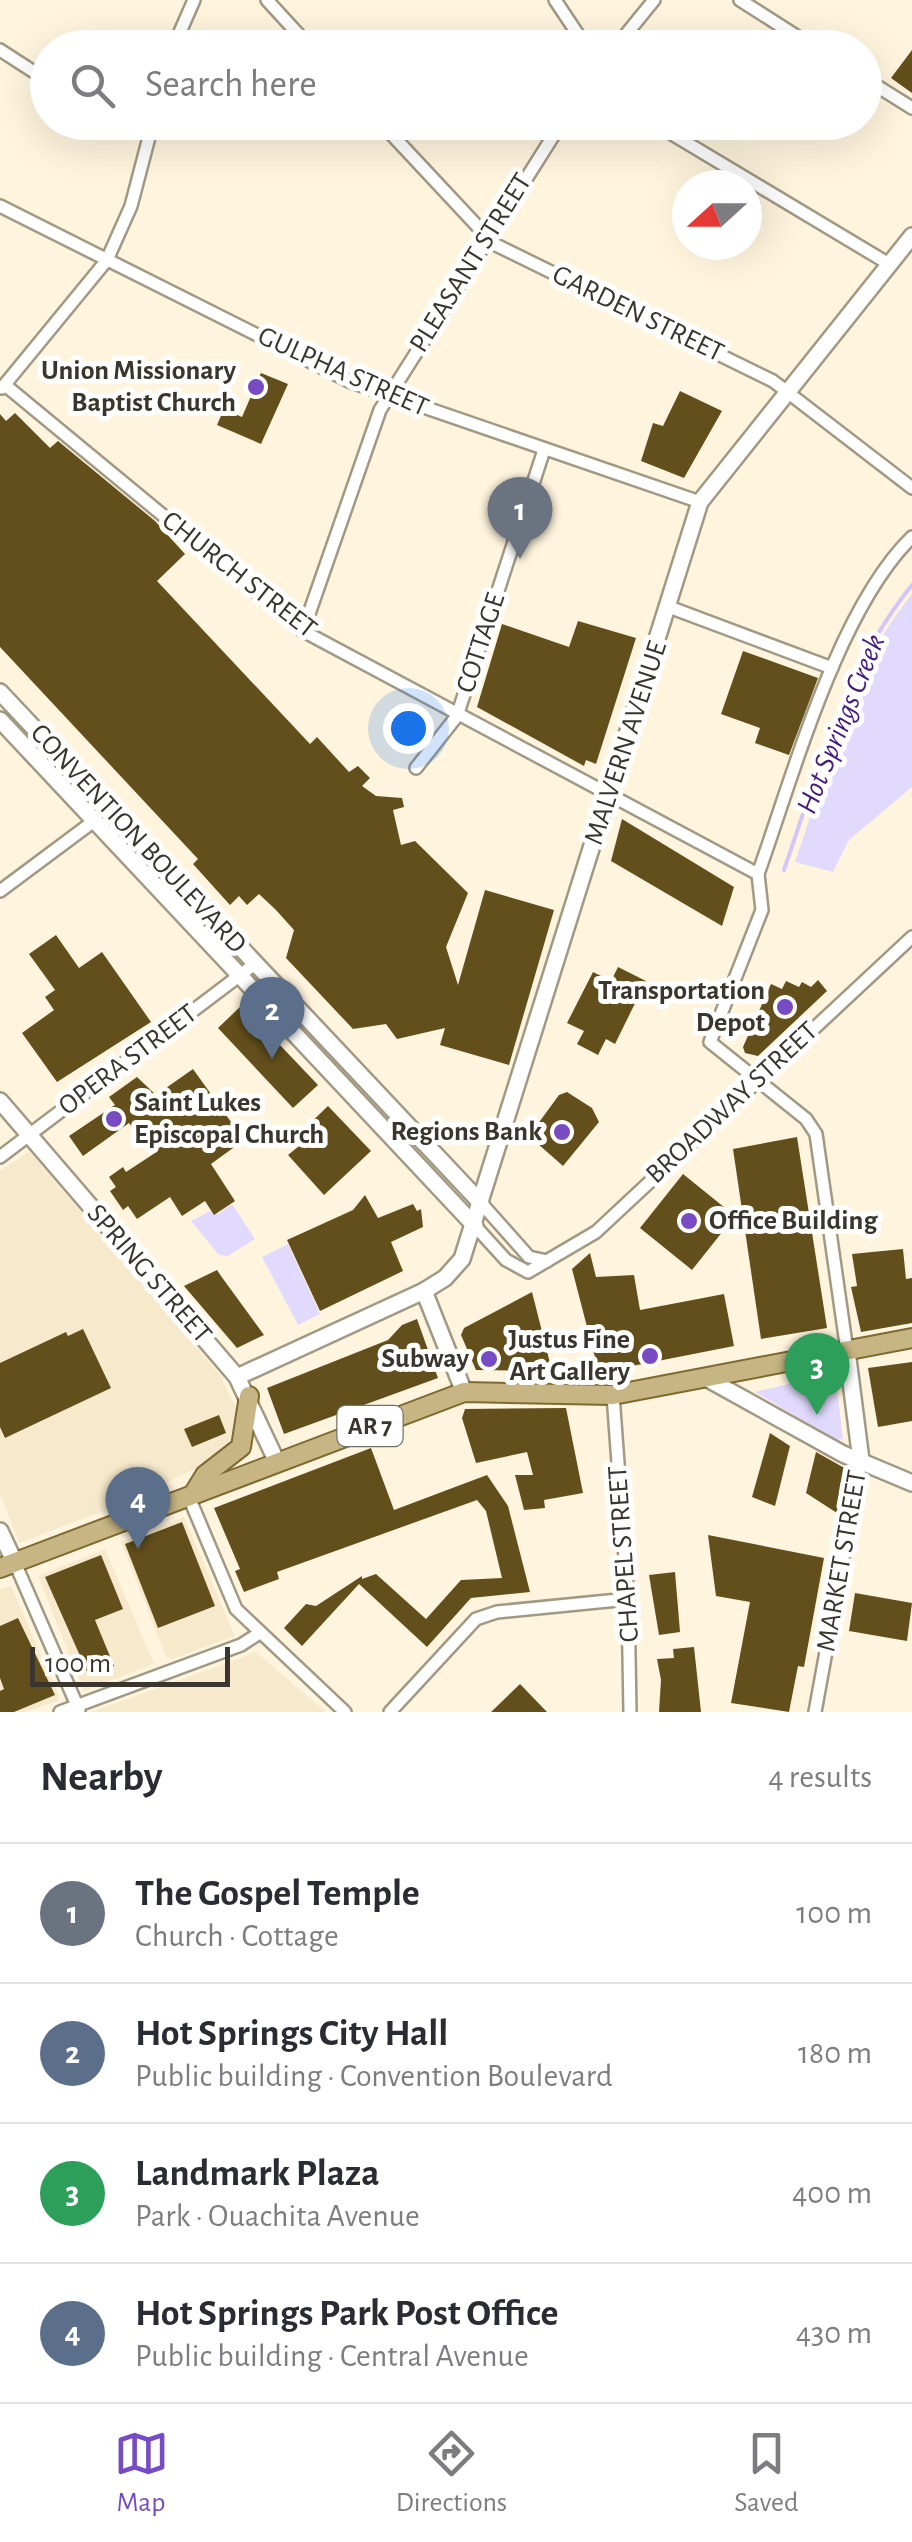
<!DOCTYPE html>
<meta charset="utf-8">
<style>
body{margin:0;font-family:"Alegreya Sans",sans-serif;background:#f2f2f3;color:#2b2b33}
.compass{position:absolute;left:672px;top:170px;width:90px;height:90px;border-radius:50%;background:#fff;box-shadow:0 10px 40px #0002;rotate:249deg}
.scale{position:absolute;left:30px;bottom:25px;width:200px;box-sizing:border-box;padding-left:10px;border:5px solid #3a362d;border-top:0;font-size:28px;line-height:35px;white-space:nowrap;color:#3a362d;-webkit-text-stroke:8px #fff;paint-order:stroke}
.you{position:absolute;left:408px;top:728px;width:35px;height:35px;margin:-25px;border:8px solid #fff;border-radius:50%;background:#1a73e8;box-shadow:0 0 0 15px #1a73e833}
.badge{display:grid;place-items:center;width:65px;height:65px;border-radius:50%;background:#764bc4;color:#fff;font-size:32px;font-weight:700}
.pin{position:absolute;translate:-50% -82px;filter:drop-shadow(0 2px 5px #0008)}
.pin::after{content:'';position:absolute;top:52px;width:35px;height:30px;background:inherit;clip-path:polygon(0 0,100% 0,50% 100%)}
.list{margin:0;padding:0;list-style:none}
h2{display:flex;justify-content:space-between;align-items:center;height:130px;margin:0;padding:0 40px;font-size:42px}
h2 small{font-size:32px;font-weight:400;color:#7c7c81}
.list li{display:grid;grid-template-columns:65px 1fr auto;gap:30px;align-items:center;box-sizing:border-box;height:140px;padding:0 40px;border-top:2px solid #e1e1e2}
.list b{display:block;font-size:38px;white-space:nowrap}
.list p{margin:0;font-size:32px;white-space:nowrap;color:#7c7c81}
.list em{font-size:32px;font-style:normal;color:#7c7c81}
.icon{flex:none;width:55px;height:55px;fill:none;stroke:currentColor;stroke-width:2;stroke-linecap:round;stroke-linejoin:round}
.map{position:relative;flex:none;width:912px;height:1712px;overflow:hidden}
.search{position:absolute;background:#fff;box-shadow:0 10px 40px #0002;left:30px;right:30px;top:30px;height:110px;display:flex;align-items:center;gap:25px;box-sizing:border-box;padding:0 35px;border-radius:55px;color:#7c7c81;font-size:38px}
.sheet{height:690px;background:#fff}
nav{display:flex;justify-content:space-around;align-items:center;box-sizing:border-box;height:140px;border-top:2px solid #e1e1e2;background:#fff;font-size:28px;color:#7c7c81}
nav a{display:grid;justify-items:center;gap:5px}
nav .on{color:#764bc4}
.map>svg:first-child{display:block}
.built{fill:#f7eacc}
.green{fill:#e2dafd}
.lines{fill:none;stroke-linecap:round;stroke-linejoin:round}
.stream{stroke:#d3c6fa;stroke-width:4}
.building{fill:#634f1b}
.street-casing{stroke:#a29984;stroke-width:16}
.secondary-casing{stroke:#a29984;stroke-width:20}
.primary-casing{stroke:#7e6930;stroke-width:22}
.street{stroke:#fff;stroke-width:11}
.secondary{stroke:#fff;stroke-width:15}
.primary{stroke:#c8b584;stroke-width:18}
.poi-dot{fill:#764bc4;stroke:#fff;stroke-width:4}
.labels{text-anchor:middle;dominant-baseline:central;stroke-width:10;stroke-linejoin:round;paint-order:stroke}
.shield{fill:#fff;stroke:#75726c;stroke-width:2.5}
.shield-label{font-size:25px;font-weight:bold;fill:#3a362d}
.street-label{font-size:28px;fill:#3a362d;stroke:#fff}
.poi-label{font-size:28px;font-weight:bold;fill:#3a362d;stroke:#fff;text-anchor:end}
.water-label{font-size:30px;font-style:italic;fill:#431b7c;stroke:#fff}
</style>
<div class="map">
<svg width="912" height="1712" viewBox="0 0 912 1712">
<rect width="100%" height="100%" fill="#fff5de"/>
<g class="built">
<path d="M29,1151L220,1375L241,1418L240,1441L221,1457L109,1509L19,1543L0,1493V1171Z"/>
<path d="M184,1517L235,1636L172,1659L166,1656L121,1542Z"/>
<path d="M105,1549L154,1664L84,1691L38,1576Z"/>
<path d="M11,1586L58,1694V1701L25,1712H0V1589Z"/>
<path d="M256,1652L326,1712H91L216,1667Z"/>
</g>
<g class="green">
<path d="M912,594V787L849,840L833,872L795,862C827,770 850,670 912,594Z"/>
<path d="M232,1204L255,1239L228,1256L219,1255L191,1221L210,1211L218,1214Z"/>
<path d="M288,1244L320,1314L298,1325L262,1257Z"/>
<path d="M831,1374L836,1380L843,1439L836,1440L755,1392Z"/>
</g>
<g class="lines">
<path class="stream" d="M784,870C818,772 845,667 912,585"/>
</g>
<g class="building">
<path d="M912,50V93L891,78Z"/>
<path d="M261,373L288,384L261,444L217,425L224,409L242,417Z"/>
<path d="M680,391L722,411L684,478L641,461L653,423L663,426Z"/>
<path d="M15,413L50,448L58,441L155,521L185,554L157,581L310,744L317,737L349,772L358,766L370,778L362,786L376,796L402,798L404,807L393,810L401,845L415,841L468,893L446,947L458,985L485,890L554,910L509,1065L440,1045L445,1028L397,1039L386,1024L353,1029L286,958L294,930L276,910L259,894L247,905L239,896L230,905L193,864L198,859L0,647V414L6,421Z"/>
<path d="M578,621L636,638L596,764L586,760L584,766L477,707L502,624L569,647Z"/>
<path d="M743,651L818,678L789,755L755,743L760,728L721,714Z"/>
<path d="M622,819L734,887L722,926L611,861Z"/>
<path d="M56,935L79,968L102,952L151,1022L57,1082L22,1033L54,1010L45,997L55,990L29,954Z"/>
<path d="M618,967L646,981L615,1044L606,1039L598,1055L577,1044L584,1031L567,1023L593,972L611,981Z"/>
<path d="M818,980L827,991L758,1056L745,1053L743,1047L771,984L782,989L786,981L799,987L802,982L811,987Z"/>
<path d="M242,1005L318,1085L293,1108L218,1028Z"/>
<path d="M193,1069L244,1140L211,1164L235,1201L214,1215L205,1201L182,1216L170,1197L137,1219L128,1206L123,1210L110,1191L116,1187L109,1177L123,1167L126,1172L155,1153L149,1145L156,1140L145,1122L134,1130L129,1123L83,1156L69,1136L115,1105L109,1097L137,1077L156,1095Z"/>
<path d="M567,1092L592,1108L599,1122L563,1166L529,1136L559,1095Z"/>
<path d="M328,1106L371,1151L324,1195L288,1155L310,1137L304,1129Z"/>
<path d="M797,1137L827,1328L761,1339L733,1149Z"/>
<path d="M683,1174L735,1216L692,1270L640,1228Z"/>
<path d="M365,1195L378,1218L413,1204L417,1211L421,1209L423,1227L391,1242L403,1271L320,1311L287,1240L353,1210Z"/>
<path d="M903,1249L906,1279L912,1278V1323L861,1332L851,1287L857,1286L852,1254Z"/>
<path d="M590,1253L596,1277L634,1275L640,1310L724,1294L734,1346L612,1370L598,1369L572,1269Z"/>
<path d="M217,1270L221,1276L264,1335L237,1348L184,1286Z"/>
<path d="M532,1292L552,1371L476,1370L461,1335L464,1328Z"/>
<path d="M417,1319L438,1378L284,1434L267,1388L388,1340L402,1325Z"/>
<path d="M83,1329L111,1388L5,1438L0,1427V1363L66,1332L68,1336Z"/>
<path d="M912,1362V1421L878,1427L868,1368Z"/>
<path d="M566,1408L583,1493L544,1500L545,1508L524,1510L515,1475H533L527,1452L476,1463L462,1418L465,1409Z"/>
<path d="M219,1415L226,1433L192,1447L184,1429Z"/>
<path d="M770,1433L790,1446L775,1506L752,1497Z"/>
<path d="M371,1448L394,1510L487,1475L508,1506L530,1592L471,1598L427,1647L359,1584L302,1646L284,1628L306,1604L316,1606L362,1576V1579L376,1574L426,1619L461,1580L502,1578L486,1511L477,1500L277,1572L279,1579L244,1592L235,1571L240,1569L214,1508Z"/>
<path d="M816,1452L848,1470L837,1513L806,1493Z"/>
<path d="M182,1522L215,1606L158,1628L125,1544Z"/>
<path d="M708,1535L824,1558L804,1667L798,1666L789,1712L731,1703L750,1602L716,1596Z"/>
<path d="M101,1555L123,1609L95,1620L114,1666L89,1676L45,1577Z"/>
<path d="M675,1572L680,1632L659,1635L649,1575Z"/>
<path d="M855,1593L912,1603L907,1641L849,1631Z"/>
<path d="M18,1618L55,1695L14,1712H0V1691L4,1689L0,1678V1626Z"/>
<path d="M694,1647L701,1712H659L661,1680L657,1659L674,1658L673,1649Z"/>
<path d="M520,1684L547,1712H491Z"/>
</g>
<g class="lines">
<g class="street-casing">
<g id="street">
<path d="M267,0L311,48"/>
<path d="M555,0L587,48"/>
<path d="M740,0L815,48"/>
<path d="M173,48L194,0"/>
<path d="M615,48L654,0"/>
<path d="M0,50L48,81"/>
<path d="M864,78L912,108"/>
<path d="M380,122L494,244L773,381L912,488"/>
<path d="M652,122L889,264"/>
<path d="M0,206L351,382L700,502"/>
<path d="M5,385L303,631L758,874"/>
<path d="M2,388L107,260L131,206L153,122"/>
<path d="M669,607L832,668"/>
<path d="M303,631L380,410L562,122"/>
<path d="M416,768L457,716L544,450"/>
<path d="M0,891L94,821"/>
<path d="M0,1157L256,963"/>
<path d="M481,1203L529,1257L547,1261"/>
<path d="M475,1226L506,1260L528,1272L596,1232L912,937"/>
<path d="M847,1351L816,1134L806,1119L710,1042L762,910L758,874C793,776 838,609 912,537"/>
<path d="M613,1395L628,1599L630,1712"/>
<path d="M188,1495L236,1609L345,1712"/>
<path d="M15,1563L79,1710"/>
<path d="M60,1712L241,1645L258,1634"/>
<path d="M390,1712L476,1619L497,1612L628,1599"/>
<path d="M815,1712L861,1460"/>
</g>
</g>
<g class="secondary-casing">
<g id="secondary">
<path d="M0,692L481,1203"/>
<path d="M0,720L475,1226"/>
<path d="M0,1101L237,1377L276,1460"/>
<path d="M424,1291L464,1392"/>
<path d="M847,1351L861,1460"/>
<path d="M237,1377L424,1291L445,1278L462,1259L700,502L912,236"/>
<path d="M706,1378L843,1454L912,1483"/>
<path d="M0,1531L15,1563"/>
</g>
</g>
<g class="primary-casing">
<g id="primary">
<path d="M194,1493L205,1475L241,1447L249,1396"/>
<path d="M0,1568L464,1392L613,1395L912,1338"/>
</g>
</g>
<use href="#street" class="street"/>
<use href="#secondary" class="secondary"/>
<use href="#primary" class="primary"/>
</g>
<g class="poi-dot">
<circle cx="256" cy="387" r="10"/>
<circle cx="785" cy="1007" r="10"/>
<circle cx="114" cy="1119" r="10"/>
<circle cx="562" cy="1132" r="10"/>
<circle cx="689" cy="1221" r="10"/>
<circle cx="650" cy="1356" r="10"/>
<circle cx="489" cy="1359" r="10"/>
</g>
<g class="labels">
<rect class="shield" x="337.5" y="1406" width="65" height="40" rx="8"/>
<g class="shield-label">
<text x="370" y="1426">AR 7</text>
</g>
<g class="street-label">
<text transform="translate(471 263) rotate(-58)">PLEASANT STREET</text>
<text transform="translate(638 314) rotate(26)">GARDEN STREET</text>
<text transform="translate(343 372) rotate(24)">GULPHA STREET</text>
<text transform="translate(239 575) rotate(38)">CHURCH STREET</text>
<text transform="translate(481 643) rotate(-72)">COTTAGE</text>
<text transform="translate(626 743) rotate(-72)">MALVERN AVENUE</text>
<text transform="translate(138 839) rotate(47)">CONVENTION BOULEVARD</text>
<text transform="translate(128 1060) rotate(-37)">OPERA STREET</text>
<text transform="translate(732 1103) rotate(-43)">BROADWAY STREET</text>
<text transform="translate(149 1274) rotate(49)">SPRING STREET</text>
<text transform="translate(624 1554) rotate(-94)">CHAPEL STREET</text>
<text transform="translate(842 1561) rotate(-80)">MARKET STREET</text>
</g>
<g class="poi-label">
<text x="236" y="371">Union Missionary<tspan x="236" dy="32">Baptist Church</tspan></text>
<text x="765" y="991">Transportation<tspan x="765" dy="32">Depot</tspan></text>
<text x="134" y="1103" text-anchor="start">Saint Lukes<tspan x="134" dy="32">Episcopal Church</tspan></text>
<text x="542" y="1132">Regions Bank</text>
<text x="709" y="1221" text-anchor="start">Office Building</text>
<text x="630" y="1340">Justus Fine<tspan x="630" dy="32">Art Gallery</tspan></text>
<text x="469" y="1359">Subway</text>
</g>
<g class="water-label">
<text transform="translate(841 724) rotate(-68)">Hot Springs Creek</text>
</g>
</g>
</svg>
<svg class="compass" viewBox="-18 -18 36 36"><path d="M0-13l5 13h-10z" fill="#e53935"/><path d="M0 13l5-13h-10z" fill="#7c7c81"/></svg>
<div class="scale">100 m</div>
<div class="you"></div>
<div class="pin badge" style="left:520px;top:559px;background:#6b7280">1</div>
<div class="pin badge" style="left:272px;top:1059px;background:#5c6f8a">2</div>
<div class="pin badge" style="left:817px;top:1415px;background:#2e9e5b">3</div>
<div class="pin badge" style="left:138px;top:1549px;background:#5c6f8a">4</div>
<div class="search"><svg class="icon" aria-label="search" viewBox="0 0 24 24"><circle cx="10" cy="10" r="6"/><path d="M15 15l6 6"/></svg>Search here</div>
</div>
<section class="sheet">
<h2>Nearby<small>4 results</small></h2>
<ul class="list">
<li><span class="badge" style="background:#6b7280">1</span><div><b>The Gospel Temple</b><p>Church · Cottage</p></div><em>100 m</em></li>
<li><span class="badge" style="background:#5c6f8a">2</span><div><b>Hot Springs City Hall</b><p>Public building · Convention Boulevard</p></div><em>180 m</em></li>
<li><span class="badge" style="background:#2e9e5b">3</span><div><b>Landmark Plaza</b><p>Park · Ouachita Avenue</p></div><em>400 m</em></li>
<li><span class="badge" style="background:#5c6f8a">4</span><div><b>Hot Springs Park Post Office</b><p>Public building · Central Avenue</p></div><em>430 m</em></li>
</ul>
</section>
<nav>
<a class="on"><svg class="icon" aria-label="map" viewBox="0 0 24 24"><path d="M3 6l6-2 6 2 6-2v14l-6 2-6-2-6 2zM9 4v14M15 6v14"/></svg>Map</a>
<a><svg class="icon" aria-label="directions" viewBox="0 0 24 24"><path d="M12 3l9 9-9 9-9-9zM9 14v-3h6M13 9l2 2-2 2"/></svg>Directions</a>
<a><svg class="icon" aria-label="saved" viewBox="0 0 24 24"><path d="M7 4h10v16l-5-4-5 4z"/></svg>Saved</a>
</nav>
